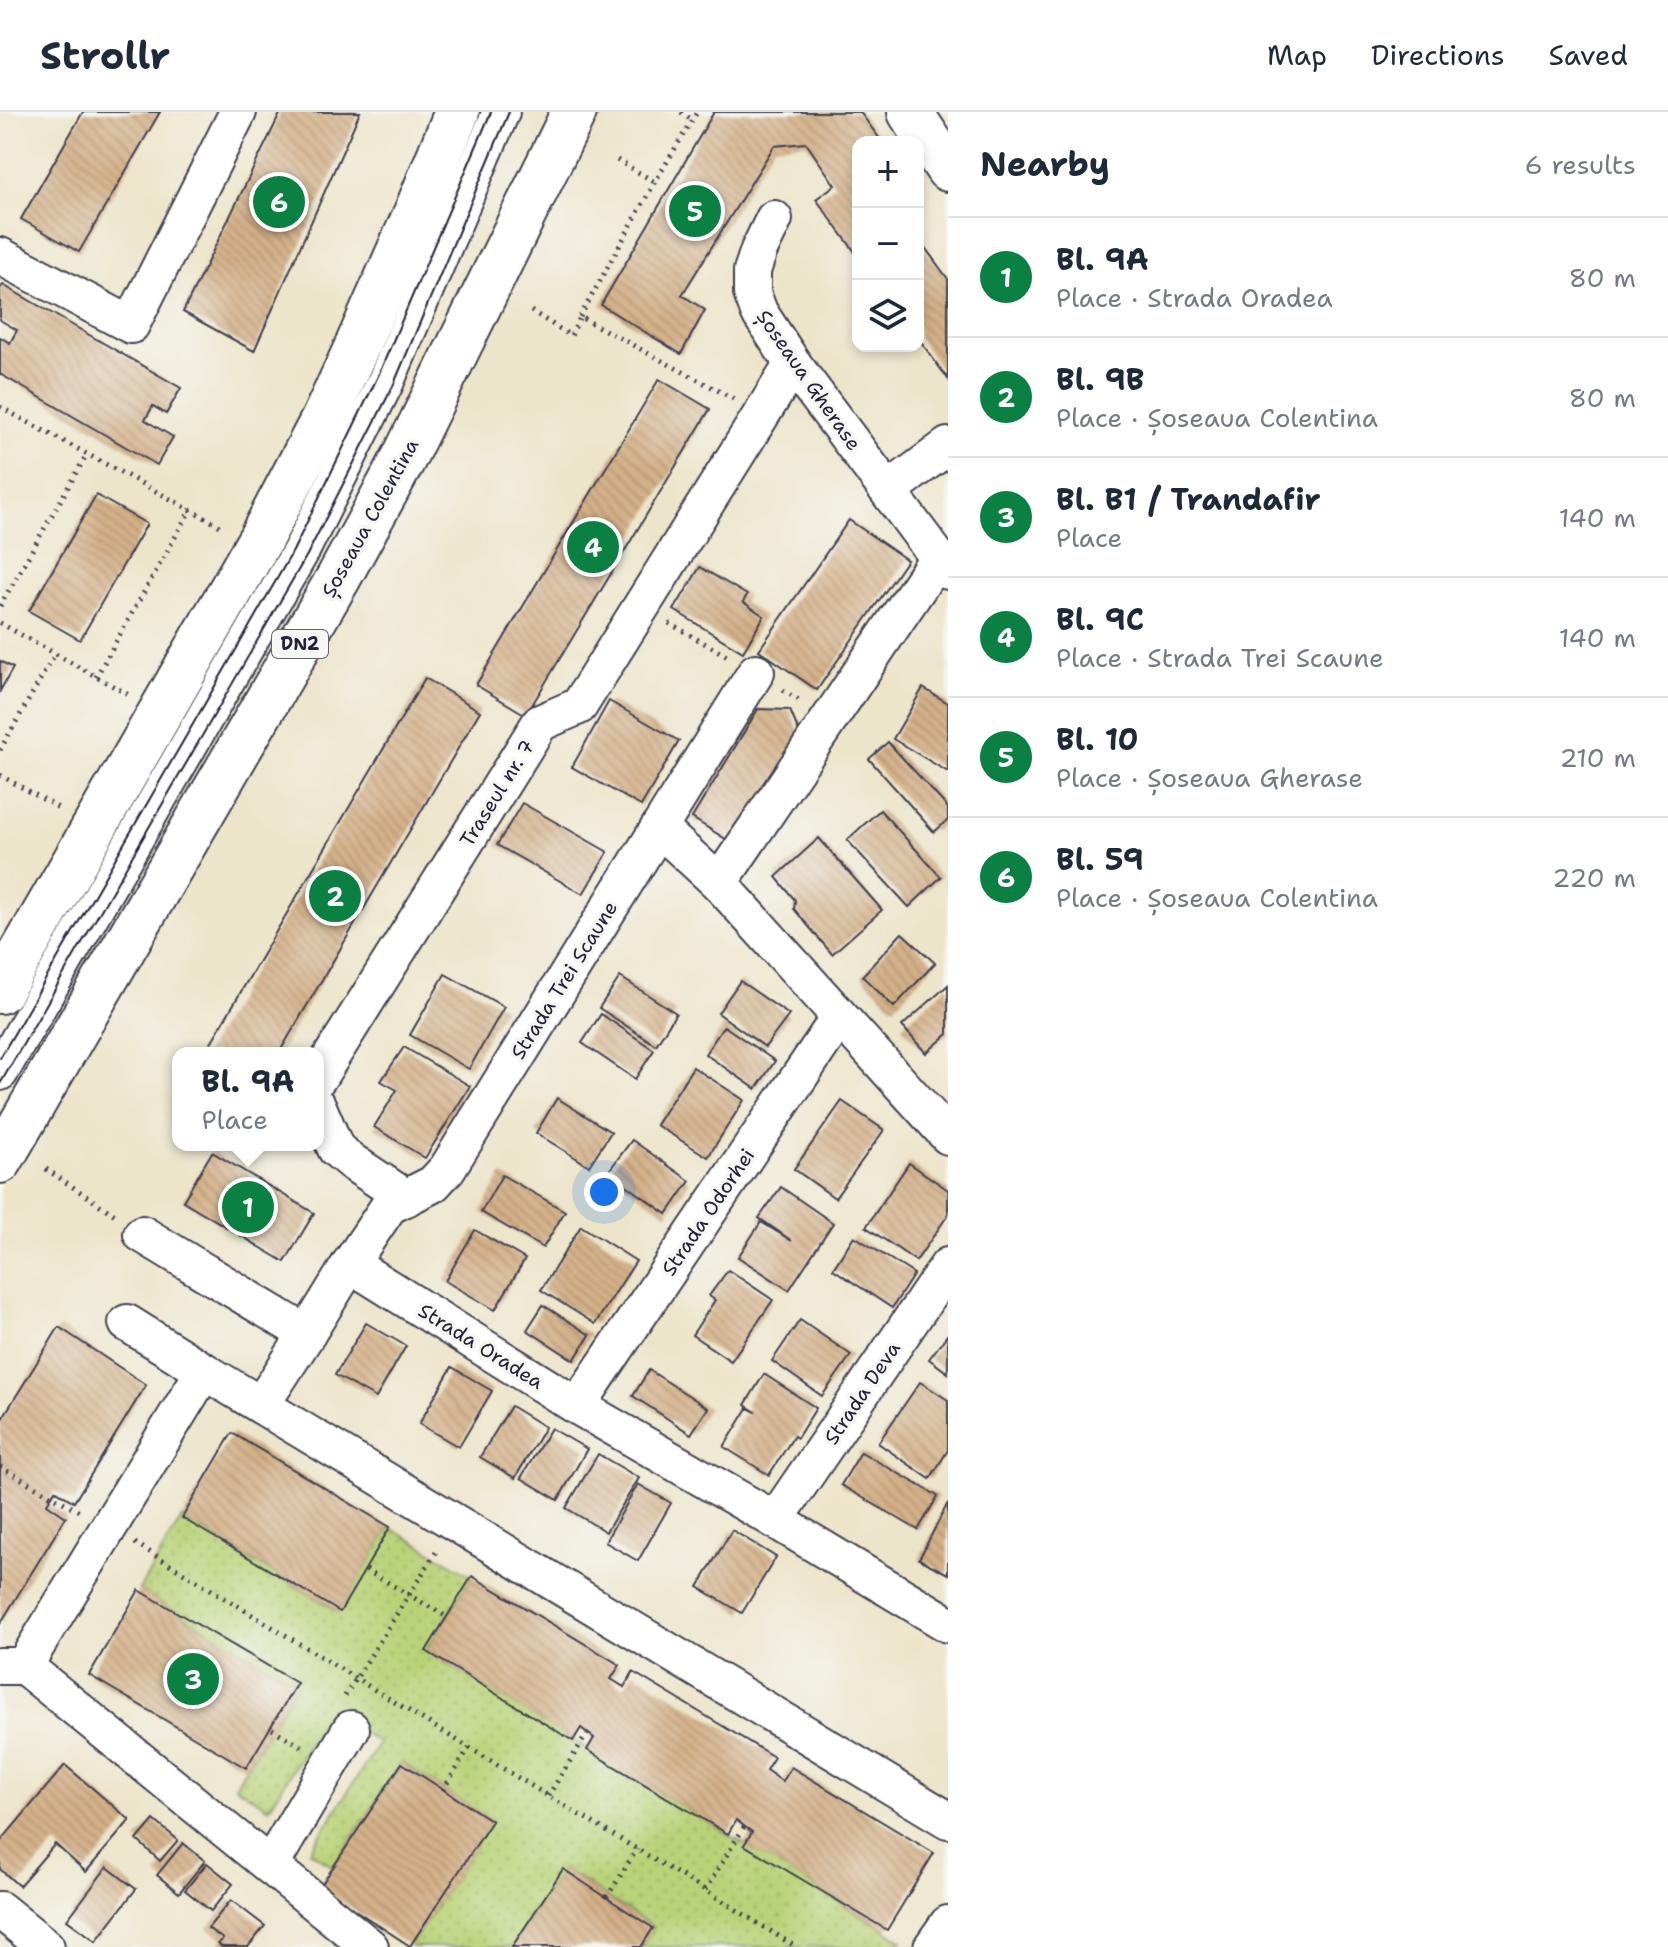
<!DOCTYPE html>
<meta charset="utf-8">
<style>
body{margin:0;font-family:"Shantell Sans",sans-serif;background:#f6f6f7;color:#1f2937}
.controls{position:absolute;right:24px;top:24px;display:grid;overflow:hidden;border-radius:16px;box-shadow:0 4px 12px #0003}
.controls button{width:72px;height:72px;display:grid;place-items:center;padding:0;border:0;border-bottom:2px solid #e0e1e3;background:#fff;color:#1f2937;font:40px sans-serif}
.you{position:absolute;left:604px;top:1080px;width:28px;height:28px;margin:-20px;border:6px solid #fff;border-radius:50%;background:#1a73e8;box-shadow:0 0 0 12px #1a73e833}
.badge{display:grid;place-items:center;width:52px;height:52px;border-radius:50%;background:#0b8043;color:#fff;font-size:26px;font-weight:700}
.pin{position:absolute;translate:-50% -50%;border:4px solid #fff;box-shadow:0 2px 8px #0006}
.popup{position:absolute;left:172px;top:935px;width:152px;height:104px;box-sizing:border-box;display:grid;place-content:center;border-radius:16px;background:#fff;filter:drop-shadow(0 2px 6px #0005);font-size:26px;white-space:nowrap;color:#747a83}
.popup b{font-size:30px;color:#1f2937}
.popup::after{content:'';position:absolute;left:50%;top:100%;margin-left:-16px;border:16px solid transparent;border-top-color:#fff}
.list{margin:0;padding:0;list-style:none}
h2{display:flex;justify-content:space-between;align-items:center;height:104px;margin:0;padding:0 32px;font-size:34px}
h2 small{font-size:26px;font-weight:400;color:#747a83}
.list li{display:grid;grid-template-columns:52px 1fr auto;gap:24px;align-items:center;box-sizing:border-box;height:120px;padding:0 32px;border-top:2px solid #e0e1e3}
.list b{display:block;font-size:30px;white-space:nowrap}
.list p{margin:0;font-size:26px;white-space:nowrap;color:#747a83}
.list em{font-size:26px;font-style:normal;color:#747a83}
.icon{flex:none;width:44px;height:44px;fill:none;stroke:currentColor;stroke-width:2;stroke-linecap:round;stroke-linejoin:round}
.map{position:relative;flex:none;width:948px;height:1835px;overflow:hidden}
header{display:flex;align-items:center;gap:48px;box-sizing:border-box;height:112px;padding:0 40px;background:#fff;border-bottom:2px solid #e0e1e3}
header strong{font-size:38px}
nav{display:flex;gap:44px;margin-inline-start:auto;font-size:28px}
main{display:flex}
aside{flex:1;background:#fff}
.map>svg:first-child{display:block}
.grass{fill:url(#grass-dots);stroke:#6e7a5a;stroke-width:2}
.building{fill:url(#building-back-hatch)}
.lines{fill:none;stroke-linecap:round;stroke-linejoin:round}
.minor-casing{stroke:#403f50;stroke-width:40}
.major-casing{stroke:#403f50;stroke-width:48}
.path{stroke:#403f50;stroke-width:5;stroke-dasharray:2 6;stroke-linecap:butt}
.minor{stroke:#fff;stroke-width:36}
.major{stroke:#fff;stroke-width:44}
.tram{stroke:#22223b;stroke-width:2}
.labels{text-anchor:middle;dominant-baseline:central;stroke-width:7;stroke-linejoin:round;paint-order:stroke}
.shield{fill:#f6f6f2;stroke:#626272;stroke-width:2}
.shield-label{font-size:18px;font-weight:bold;fill:#22223b}
.street-label{font-size:20px;fill:#22223b;stroke:#f6f6f2}
</style>
<header>
<strong>Strollr</strong>
<nav><a>Map</a><a>Directions</a><a>Saved</a></nav>
</header>
<main>
<div class="map">
<svg width="948" height="1835" viewBox="0 0 948 1835">
<defs>
<pattern id="grass-dots" width="8" height="8" patternUnits="userSpaceOnUse" patternTransform="scale(2)"><rect width="8" height="8" fill="#b9d378"/><path d="M2 2h.1M6 6h.1" fill="none" stroke="#9fb569" stroke-width="1.8" stroke-linecap="round"/></pattern>
<pattern id="building-back-hatch" width="6" height="6" patternUnits="userSpaceOnUse" patternTransform="scale(2)"><rect width="6" height="6" fill="#d3b088"/><path d="M-1 5l2 2M0 0l6 6M5-1l2 2" fill="none" stroke="#b59776"/></pattern>
</defs>
<rect width="100%" height="100%" fill="#f6f6f2"/>
<filter id="ink" filterUnits="userSpaceOnUse"><feTurbulence type="fractalNoise" baseFrequency=".0125" numOctaves="2"/><feDisplacementMap in="SourceGraphic" scale="16" xChannelSelector="R" yChannelSelector="G"/><feConvolveMatrix kernelMatrix="1 2 1 2 8 2 1 2 1" color-interpolation-filters="sRGB"/></filter>
<filter id="wash" filterUnits="userSpaceOnUse"><feTurbulence type="fractalNoise" baseFrequency=".006" numOctaves="4" result="noise"/><feDisplacementMap in="SourceGraphic" scale="32" xChannelSelector="R" yChannelSelector="G"/><feGaussianBlur stdDeviation="1.8" result="paint"/><feColorMatrix in="noise" values="0 0 0 0 0 0 0 0 0 0 0 0 0 0 0 0 0 1.4 0 .05"/><feComposite in="paint" operator="in"/></filter>
<g filter="url(#wash)">
<rect width="100%" height="100%" fill="#ede5ca"/>
<path class="grass" d="M182,1406L339,1500L390,1415L472,1464L426,1539L902,1828L897,1835H641L653,1815L563,1757L512,1835H412L410,1834L491,1709L402,1651L333,1755L310,1739L379,1631L329,1598L269,1696L235,1674L297,1571L139,1478Z"/>
<g id="blocks">
<g class="building">
<path d="M83,0H160L79,140L21,107Z"/>
<path d="M281,0H360L254,239L183,200Z"/>
<path d="M714,0H860L882,30H858V144L816,87L835,73L806,31L774,34L682,183L705,198L681,242L601,193Z"/>
<path d="M918,126L948,167V267L918,226Z"/>
<path d="M3,173L181,276L166,302L153,294L145,308L173,325L157,353L0,262V225L10,231L17,218L0,208V177Z"/>
<path d="M659,267L710,297L526,603L476,573Z"/>
<path d="M96,383L147,412L80,528L29,499Z"/>
<path d="M849,408L907,448L817,578L759,538Z"/>
<path d="M700,455L747,483L743,490L764,504L743,540L674,498Z"/>
<path d="M0,549L13,556L0,579Z"/>
<path d="M425,566L480,599L279,941H205Z"/>
<path d="M923,576L948,591V660L893,627Z"/>
<path d="M609,589L679,629L641,694L572,655Z"/>
<path d="M758,597L790,598L801,625L737,734L692,706Z"/>
<path d="M888,630L948,696V708L934,720L869,647Z"/>
<path d="M522,691L608,740L583,782L497,733Z"/>
<path d="M880,698L941,765L909,795L847,728Z"/>
<path d="M819,726L882,798L832,842L794,797L795,788L776,765Z"/>
<path d="M902,821L935,851L894,895L862,864Z"/>
<path d="M445,862L504,895L469,957L410,923Z"/>
<path d="M620,865L676,901L656,933L599,896Z"/>
<path d="M740,869L789,903L765,935L718,901Z"/>
<path d="M948,873V922L926,941L902,914Z"/>
<path d="M601,902L654,938L635,967L582,931Z"/>
<path d="M724,914L775,949L756,977L705,942Z"/>
<path d="M404,935L470,974L425,1046L374,1015L397,978L381,969Z"/>
<path d="M693,955L744,988L708,1045L656,1013Z"/>
<path d="M557,986L611,1020L589,1054L536,1021Z"/>
<path d="M842,989L884,1018L835,1086L794,1057Z"/>
<path d="M632,1028L690,1069L667,1102L608,1060Z"/>
<path d="M212,1040L314,1101L285,1150L183,1089Z"/>
<path d="M909,1051L948,1078V1103L916,1149L866,1115Z"/>
<path d="M502,1063L565,1099L543,1136L481,1100Z"/>
<path d="M781,1075L833,1111L789,1178L738,1145L761,1110L792,1129L759,1106Z"/>
<path d="M581,1114L636,1149L595,1212L541,1178Z"/>
<path d="M475,1118L525,1147L495,1198L445,1169Z"/>
<path d="M854,1124L914,1162L892,1196L833,1157Z"/>
<path d="M728,1158L773,1188L731,1249L692,1223L715,1188L709,1184Z"/>
<path d="M543,1193L590,1223L574,1248L527,1218Z"/>
<path d="M800,1208L851,1243L822,1284L772,1249Z"/>
<path d="M366,1211L406,1234L376,1286L335,1263Z"/>
<path d="M59,1215L146,1273L74,1390L55,1378L47,1392L66,1405L0,1512V1310Z"/>
<path d="M948,1222V1261L929,1247Z"/>
<path d="M452,1255L492,1279L459,1335L419,1312Z"/>
<path d="M649,1258L708,1296L691,1322L633,1284Z"/>
<path d="M764,1262L816,1296L797,1326L794,1324L769,1363L724,1335L748,1296L756,1300L745,1293Z"/>
<path d="M920,1270L948,1288V1338L930,1367L878,1331Z"/>
<path d="M511,1294L545,1315L515,1366L480,1345Z"/>
<path d="M551,1316L587,1337L558,1388L521,1366Z"/>
<path d="M232,1321L390,1415L340,1500L182,1406Z"/>
<path d="M861,1340L938,1384L918,1418L841,1373Z"/>
<path d="M598,1342L639,1366L606,1420L566,1396Z"/>
<path d="M638,1372L671,1391L638,1449L605,1430Z"/>
<path d="M948,1391V1462L919,1447Z"/>
<path d="M732,1418L776,1445L742,1501L698,1475Z"/>
<path d="M472,1464L620,1553L611,1567L624,1575L633,1560L774,1645L766,1658L782,1669L791,1655L934,1741L887,1818L744,1733L752,1720L736,1708L728,1722L587,1638L594,1626L581,1616L573,1629L426,1539Z"/>
<path d="M139,1478L297,1571L246,1656L89,1563Z"/>
<path d="M402,1651L492,1709L410,1834L320,1775Z"/>
<path d="M65,1653L130,1708L86,1760L55,1732L19,1774L0,1757V1730Z"/>
<path d="M154,1708L178,1728L160,1749L137,1728Z"/>
<path d="M183,1731L205,1749L179,1781L157,1763Z"/>
<path d="M207,1751L233,1772L211,1799L185,1778Z"/>
<path d="M107,1755L136,1777L96,1829L67,1808Z"/>
<path d="M563,1757L653,1816L641,1835H512Z"/>
<path d="M231,1788L265,1814L248,1835H222L218,1832L223,1827L208,1816Z"/>
</g>
</g>
</g>
<g filter="url(#ink)">
<use href="#blocks" fill-opacity="0" stroke="#403f50" stroke-width="2"/>
<g class="lines">
<g class="minor-casing">
<g id="minor">
<path d="M774,107L759,138L752,159V181L759,200L793,252L948,459"/>
<path d="M0,144L131,213L238,0"/>
<path d="M889,378L948,334"/>
<path d="M659,716L719,771L948,1024"/>
<path d="M719,771L938,446"/>
<path d="M0,960L301,439L386,269L501,0"/>
<path d="M318,966L540,611L579,594L793,252"/>
<path d="M318,995L336,1037L352,1050L406,1086"/>
<path d="M142,1122L307,1222L350,1152L577,1294L775,1408L948,1512"/>
<path d="M350,1152L389,1094L433,1072L447,1057L756,560"/>
<path d="M127,1211L204,1259"/>
<path d="M261,1293L307,1222"/>
<path d="M577,1294L839,906"/>
<path d="M775,1408L948,1154"/>
<path d="M0,1554H24L204,1259L948,1708"/>
<path d="M24,1554L370,1835"/>
<path d="M270,1754L351,1617"/>
<path d="M0,1798L46,1835"/>
<path d="M932,1835L948,1812"/>
</g>
</g>
<g class="major-casing">
<g id="major">
<path d="M910,0L948,57"/>
<path d="M0,879L261,426L324,306L354,241L416,101L457,0"/>
<path d="M0,1049L339,465L404,346L574,0"/>
</g>
</g>
<g class="path">
<path d="M681,0L692,8"/>
<path d="M617,48L655,70"/>
<path d="M531,199L571,224L580,205L734,287"/>
<path d="M580,205L655,70L697,0"/>
<path d="M0,295L224,416"/>
<path d="M0,494L87,342"/>
<path d="M0,511L129,583"/>
<path d="M669,511L727,544"/>
<path d="M96,565L191,397"/>
<path d="M783,578L802,590"/>
<path d="M0,638L55,542"/>
<path d="M0,663L62,698"/>
<path d="M46,1057L115,1103"/>
<path d="M0,1355L81,1400"/>
<path d="M135,1431L548,1684L705,1778L796,1835"/>
<path d="M366,1458L447,1505"/>
<path d="M345,1584L438,1437"/>
<path d="M272,1617L303,1635"/>
<path d="M443,1678L469,1636"/>
<path d="M548,1684L587,1622"/>
<path d="M705,1778L744,1715"/>
<path d="M607,1785L637,1737"/>
</g>
<use href="#minor" class="minor"/>
<use href="#major" class="major"/>
<g class="tram">
<path d="M0,946L293,439L378,264L491,0"/>
<path d="M0,972L307,443L393,274L509,0"/>
</g>
</g>
</g>
<g class="labels">
<rect class="shield" x="272" y="518" width="56" height="28" rx="6"/>
<g class="shield-label">
<text x="300" y="532">DN2</text>
</g>
<g class="street-label">
<text transform="translate(809 268) rotate(55)">Șoseaua Gherase</text>
<text transform="translate(370 406) rotate(-61)">Șoseaua Colentina</text>
<text transform="translate(497 681) rotate(-58)">Traseul nr. 7</text>
<text transform="translate(564 868) rotate(-58)">Strada Trei Scaune</text>
<text transform="translate(708 1100) rotate(-56)">Strada Odorhei</text>
<text transform="translate(481 1234) rotate(32)">Strada Oradea</text>
<text transform="translate(862 1281) rotate(-56)">Strada Deva</text>
</g>
</g>
</svg>
<div class="controls">
<button>+</button>
<button>−</button>
<button><svg class="icon" aria-label="layers" viewBox="0 0 24 24"><path d="M12 4l9 5-9 5-9-5zM3 14l9 5 9-5"/></svg></button>
</div>
<div class="you"></div>
<div class="pin badge" style="left:248px;top:1095px">1</div>
<div class="popup"><b>Bl. 9A</b>Place</div>
<div class="pin badge" style="left:335px;top:784px">2</div>
<div class="pin badge" style="left:193px;top:1567px">3</div>
<div class="pin badge" style="left:593px;top:435px">4</div>
<div class="pin badge" style="left:695px;top:99px">5</div>
<div class="pin badge" style="left:279px;top:90px">6</div>
</div>
<aside>
<h2>Nearby<small>6 results</small></h2>
<ul class="list">
<li><span class="badge">1</span><div><b>Bl. 9A</b><p>Place · Strada Oradea</p></div><em>80 m</em></li>
<li><span class="badge">2</span><div><b>Bl. 9B</b><p>Place · Șoseaua Colentina</p></div><em>80 m</em></li>
<li><span class="badge">3</span><div><b>Bl. B1 / Trandafir</b><p>Place</p></div><em>140 m</em></li>
<li><span class="badge">4</span><div><b>Bl. 9C</b><p>Place · Strada Trei Scaune</p></div><em>140 m</em></li>
<li><span class="badge">5</span><div><b>Bl. 10</b><p>Place · Șoseaua Gherase</p></div><em>210 m</em></li>
<li><span class="badge">6</span><div><b>Bl. 59</b><p>Place · Șoseaua Colentina</p></div><em>220 m</em></li>
</ul>
</aside>
</main>
